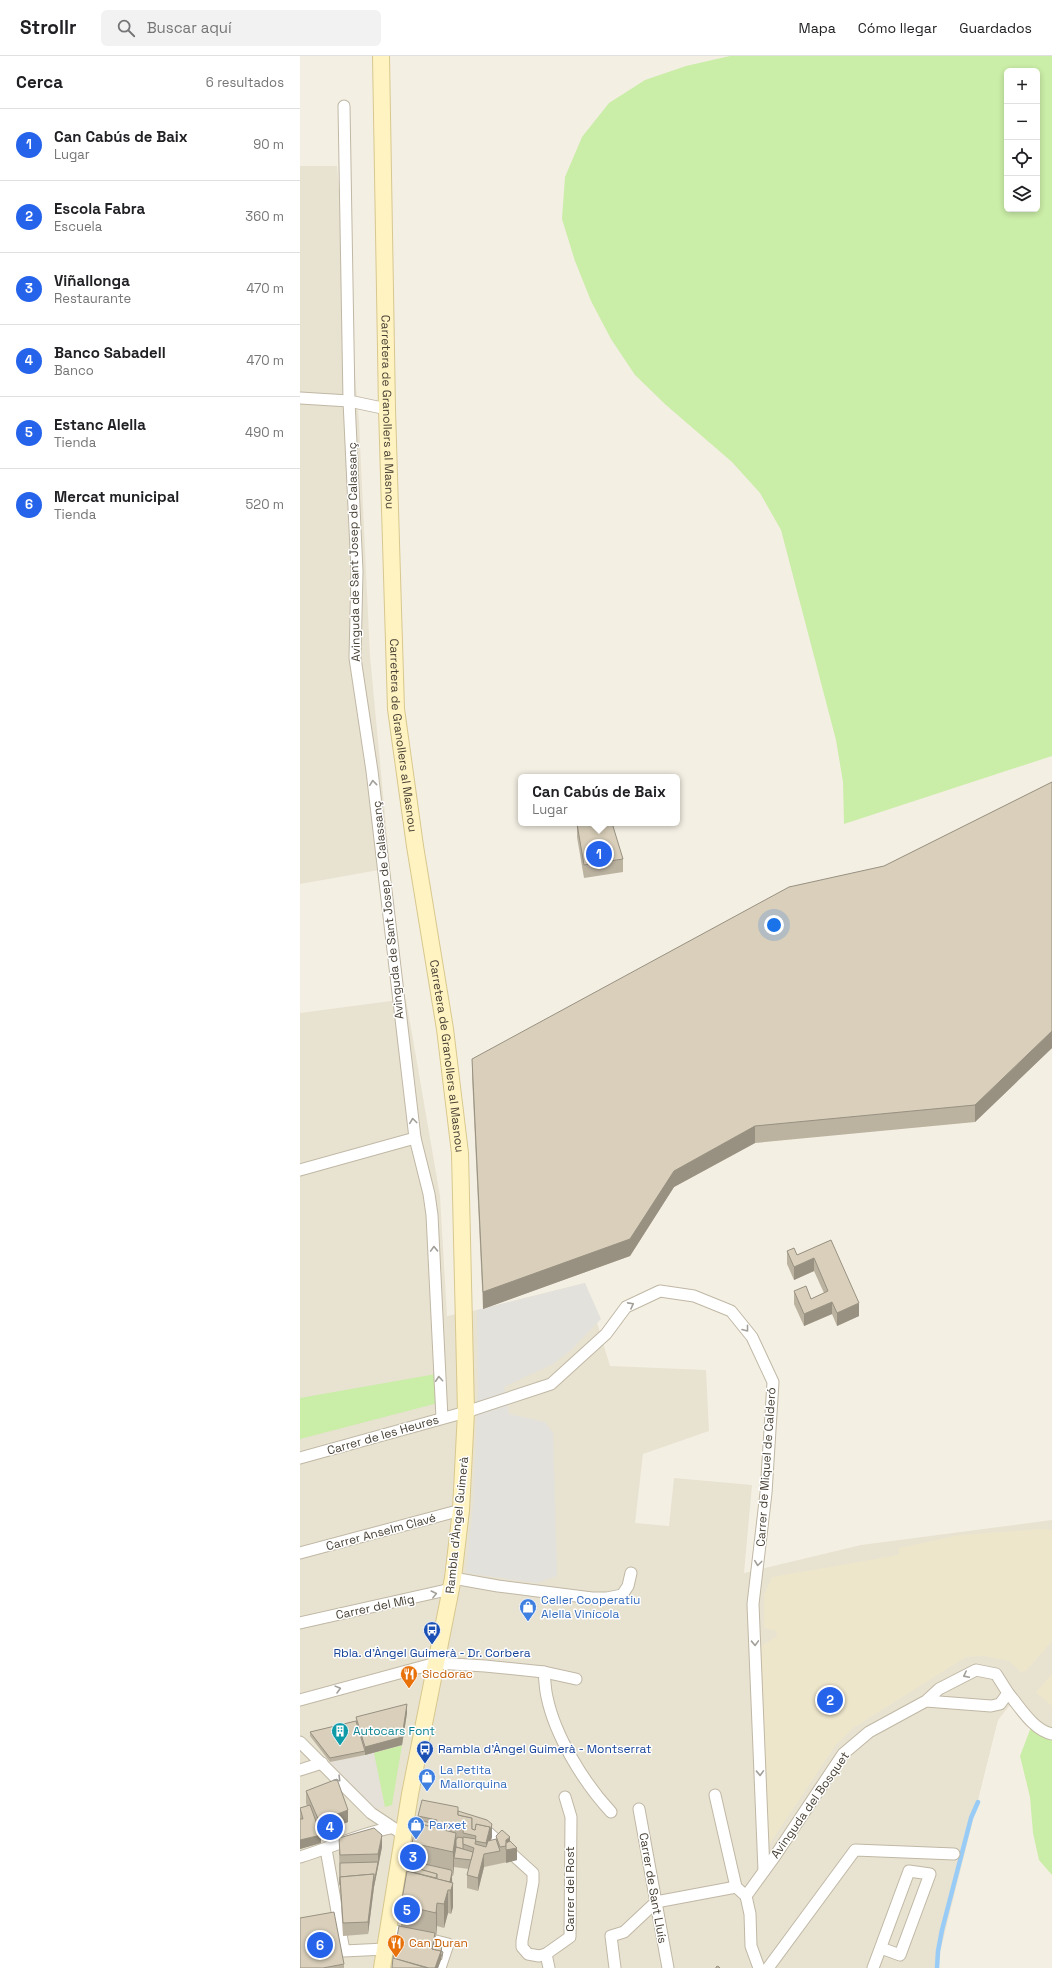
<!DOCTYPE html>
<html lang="es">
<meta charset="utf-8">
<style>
body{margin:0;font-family:"Space Grotesk",sans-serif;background:#f2f2f2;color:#202124}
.controls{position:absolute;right:12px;top:12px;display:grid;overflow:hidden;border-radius:6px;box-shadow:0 2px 6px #0003}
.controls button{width:36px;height:36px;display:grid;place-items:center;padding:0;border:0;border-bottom:1px solid #e0e0e0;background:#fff;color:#202124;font:20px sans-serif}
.you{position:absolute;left:474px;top:869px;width:14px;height:14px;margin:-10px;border:3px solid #fff;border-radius:50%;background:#1a73e8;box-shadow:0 0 0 6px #1a73e833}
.badge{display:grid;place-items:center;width:26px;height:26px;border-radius:50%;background:#2563eb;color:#fff;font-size:13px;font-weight:700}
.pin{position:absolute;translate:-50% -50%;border:2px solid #fff;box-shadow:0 1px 4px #0006}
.popup{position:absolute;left:218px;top:718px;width:162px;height:52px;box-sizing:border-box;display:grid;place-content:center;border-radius:6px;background:#fff;filter:drop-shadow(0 1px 3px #0005);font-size:13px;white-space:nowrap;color:#757577}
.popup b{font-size:15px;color:#202124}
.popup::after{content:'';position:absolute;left:50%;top:100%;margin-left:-8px;border:8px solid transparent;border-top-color:#fff}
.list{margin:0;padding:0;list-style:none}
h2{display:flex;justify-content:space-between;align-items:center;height:52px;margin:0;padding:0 16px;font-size:17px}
h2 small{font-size:13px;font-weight:400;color:#757577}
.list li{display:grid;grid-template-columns:26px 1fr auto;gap:12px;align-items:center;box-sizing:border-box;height:72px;padding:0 16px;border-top:1px solid #e0e0e0}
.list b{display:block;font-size:15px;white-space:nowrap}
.list p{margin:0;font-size:13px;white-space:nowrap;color:#757577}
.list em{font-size:13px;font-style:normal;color:#757577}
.icon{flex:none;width:22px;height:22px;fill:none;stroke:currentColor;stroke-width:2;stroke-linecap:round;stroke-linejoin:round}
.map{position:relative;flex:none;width:752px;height:1912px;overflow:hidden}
header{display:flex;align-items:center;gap:24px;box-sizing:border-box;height:56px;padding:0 20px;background:#fff;border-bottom:1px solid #e0e0e0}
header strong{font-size:19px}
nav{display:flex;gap:22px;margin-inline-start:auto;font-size:14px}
.search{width:280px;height:36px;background:#f2f2f2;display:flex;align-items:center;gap:10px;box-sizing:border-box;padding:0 14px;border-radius:6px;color:#757577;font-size:15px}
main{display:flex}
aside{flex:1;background:#fff}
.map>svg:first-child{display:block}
.residential{fill:#e8e2d1}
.industrial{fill:#e5e0d8}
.education{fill:#eee6cb}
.green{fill:#caeda7;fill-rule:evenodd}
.parking{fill:#e3e1dc}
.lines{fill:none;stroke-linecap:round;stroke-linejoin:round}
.stream{stroke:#98ccf7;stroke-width:4.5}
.street-casing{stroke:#c0b8a5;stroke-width:13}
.secondary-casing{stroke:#d8c88e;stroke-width:18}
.street{stroke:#fff;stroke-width:11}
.secondary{stroke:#fff3c2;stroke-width:16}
.wall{fill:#bbb2a0}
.shaded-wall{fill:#989182}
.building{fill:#d9cfba;stroke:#989182}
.oneway{stroke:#a29f99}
.labels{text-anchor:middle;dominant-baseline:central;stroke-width:3;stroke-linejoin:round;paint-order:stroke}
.street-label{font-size:12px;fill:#463f33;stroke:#fff}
.shop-label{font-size:12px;fill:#366cbe;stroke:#fff;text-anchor:start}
.transit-label{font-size:12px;fill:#164399;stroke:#fff}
.food-label{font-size:12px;fill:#c56008;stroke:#fff;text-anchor:start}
.culture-label{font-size:12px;fill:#0d838f;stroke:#fff;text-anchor:start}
</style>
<header>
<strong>Strollr</strong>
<div class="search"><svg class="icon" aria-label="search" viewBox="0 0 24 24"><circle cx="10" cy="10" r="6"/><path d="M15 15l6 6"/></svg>Buscar aquí</div>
<nav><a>Mapa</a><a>Cómo llegar</a><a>Guardados</a></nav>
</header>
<main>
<aside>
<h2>Cerca<small>6 resultados</small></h2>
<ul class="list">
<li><span class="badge">1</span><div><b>Can Cabús de Baix</b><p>Lugar</p></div><em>90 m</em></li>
<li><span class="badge">2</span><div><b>Escola Fabra</b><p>Escuela</p></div><em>360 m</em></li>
<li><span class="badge">3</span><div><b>Viñallonga</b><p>Restaurante</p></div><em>470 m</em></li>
<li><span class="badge">4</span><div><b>Banco Sabadell</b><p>Banco</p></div><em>470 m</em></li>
<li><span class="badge">5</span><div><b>Estanc Alella</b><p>Tienda</p></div><em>490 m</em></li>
<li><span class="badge">6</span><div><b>Mercat municipal</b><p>Tienda</p></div><em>520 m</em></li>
</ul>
</aside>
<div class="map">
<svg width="752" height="1912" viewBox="0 0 752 1912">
<rect width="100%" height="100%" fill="#f4efe3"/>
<g class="residential">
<path d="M0,110H37L59,366L70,600L90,812L0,828Z"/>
<path d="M106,943L140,1140L147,1260L177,1254L285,1227L310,1310L406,1314L409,1375L343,1398L335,1467L369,1470L374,1422L452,1429L444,1517L561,1489L752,1464V1677L714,1644L698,1664L636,1912H0V957Z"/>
</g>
<path class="industrial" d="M74,1697L85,1751L76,1753L30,1706Z"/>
<g class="education">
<path d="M742,1473L752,1474V1585L726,1615L721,1616L709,1605L684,1600L666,1601L553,1672L535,1690L466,1793L461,1590L477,1580L476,1575L464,1572V1539L472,1521L599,1499V1492L660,1479Z"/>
<path d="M752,1618V1650L736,1636Z"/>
</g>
<g class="green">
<path d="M430,0H752V700L544,768L543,726L536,684L481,474L460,437L432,406L366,349L335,319L311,283L291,245L275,205L262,163L265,121L282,81L309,47L345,24L386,10ZM707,15H737V153H707Z"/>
<path d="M136,1318L138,1347L0,1383V1342Z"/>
<path d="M733,1666L752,1671V1819L739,1804L733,1777L730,1741L720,1700Z"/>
<path d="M102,1689L92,1749L85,1751L74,1697Z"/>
</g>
<path class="parking" d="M285,1227L301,1263L271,1294L253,1308L204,1331L209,1358L245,1366L253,1377L257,1520L237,1527L166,1517L173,1448L178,1335L177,1254Z"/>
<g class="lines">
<path class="stream" d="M637,1912L638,1895L642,1874L671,1762L678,1746"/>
<g class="street-casing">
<g id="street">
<path d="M44,50L49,345L57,515L55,602L72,715L115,1082L129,1138L132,1159L142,1362"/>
<path d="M0,342L49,345L87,353"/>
<path d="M0,1114L115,1082"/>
<path d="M0,1402L166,1356L251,1328L306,1278L326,1251L360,1235L394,1240L431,1255L452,1281L473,1326L466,1437L453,1548L464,1815"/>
<path d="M0,1497L161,1454"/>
<path d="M153,1522L198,1530L292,1542H307L322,1539L328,1530L331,1517"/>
<path d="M0,1567L151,1533"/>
<path d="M244,1616L276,1623"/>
<path d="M708,1637C720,1651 733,1674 752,1678"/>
<path d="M0,1644L136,1607L185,1610L244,1616C245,1624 245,1633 247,1641C255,1680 284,1727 311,1756"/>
<path d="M0,1686L71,1757L104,1779"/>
<path d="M0,1714L22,1707"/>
<path d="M415,1739L436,1831"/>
<path d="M339,1753L368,1912"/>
<path d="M181,1770L233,1817V1826L222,1885V1891L228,1898L239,1900L246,1898"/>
<path d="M26,1793L44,1895L85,1893"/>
<path d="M0,1801C30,1792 59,1778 90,1772"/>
<path d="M446,1840L475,1800L543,1698L569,1676L626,1645L639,1633L676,1614L696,1618L708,1637L700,1648L691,1650L626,1645"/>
<path d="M446,1840L450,1858L451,1890L459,1912"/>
<path d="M88,1873L148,1888L140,1912"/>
<path d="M249,1912L246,1898L270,1881L271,1761L265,1741"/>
<path d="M315,1912L311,1880L324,1876L356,1846L436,1831L446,1840"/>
<path d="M468,1912L555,1794L654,1798"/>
<path d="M573,1912L609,1815L630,1818L600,1899L581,1892"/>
</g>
</g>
<g class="secondary-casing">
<g id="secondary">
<path id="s1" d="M81,0L87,353L96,653L115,790L145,973L160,1097L166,1356L161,1454L153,1522L110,1738L82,1912"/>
</g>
</g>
<use href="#street" class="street"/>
<use href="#secondary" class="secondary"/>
</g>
<g class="wall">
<path d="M752,726V992L675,1066L455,1087L374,1131L330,1200L183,1253L172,1020V1003L584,810Z"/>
<path d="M277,768L323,803V816L284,822L277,781Z"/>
<path d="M531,1184L559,1260L537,1270L532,1258L504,1270L494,1248V1235L511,1243L524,1237L514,1215L494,1224L487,1208V1195L497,1199Z"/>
<path d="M107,1657L102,1689L65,1699L30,1706L10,1680V1676L56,1665V1661Z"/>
<path d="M6,1735L48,1766L20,1777L21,1787L0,1793V1752L7,1750L6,1747Z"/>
<path d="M158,1755L192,1781L191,1784H196V1780L210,1785L217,1804L184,1811L178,1835L167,1832V1819L169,1813L154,1811L153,1820H152L153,1851L151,1858L148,1857L144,1872L137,1870L136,1881H135L134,1888L142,1895V1896L143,1900L142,1904H141L138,1912H92L93,1902L101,1870V1849L108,1815L112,1805V1787L118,1767V1760Z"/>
<path d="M82,1791L74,1831L68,1878L43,1880L40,1834L39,1795Z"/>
<path d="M44,1908V1912H0Z"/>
</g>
<g class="shaded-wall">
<path d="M752,975V992L675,1066V1049Z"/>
<path d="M455,1070V1087L374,1131L330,1200L183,1253V1236L374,1115Z"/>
<path d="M514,1202V1215L494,1224V1211Z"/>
<path d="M532,1246V1258L504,1270V1258Z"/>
<path d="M559,1247V1260L537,1270V1257Z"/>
<path d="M107,1648V1657L102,1689L65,1699V1691Z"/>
<path d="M48,1754V1766L19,1778V1765Z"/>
<path d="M192,1768V1781L186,1798V1787L190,1771Z"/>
<path d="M156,1777V1801L154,1802V1811L153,1820V1796Z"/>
<path d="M21,1779V1787L0,1793V1784Z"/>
<path d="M82,1779V1791L74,1831L68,1878V1866L74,1818L78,1806V1798Z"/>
<path d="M210,1781V1793L217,1792V1804L206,1807V1784Z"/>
<path d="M184,1798V1811L178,1835V1822Z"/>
<path d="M152,1816V1828L153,1827V1851L151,1858L150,1826Z"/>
<path d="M148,1834V1857L144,1872V1848Z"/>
<path d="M137,1847V1870L136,1881V1857Z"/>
<path d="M135,1877V1886L132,1897V1893Z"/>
<path d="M142,1890L141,1904L138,1912H135Z"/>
</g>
<g class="building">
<path d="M752,726V975L675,1049L455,1070L374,1115L330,1183L183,1236L172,1003L489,831L584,810Z"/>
<path d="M284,767H312L323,803L284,809L277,768Z"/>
<path d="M531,1184L559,1247L537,1257L532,1246L504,1258L494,1235L506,1230L511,1243L528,1235L514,1202L494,1211L487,1195L494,1192L497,1199Z"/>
<path d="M107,1648L102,1681L65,1691L56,1661Z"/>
<path d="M56,1665L65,1695L30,1702L10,1676Z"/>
<path d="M37,1723L48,1754L19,1765L6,1735Z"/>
<path d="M122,1744L158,1751V1759L172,1762V1773L175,1774L176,1768L190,1771L186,1787L175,1785L176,1780L163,1777L164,1770L157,1768V1771L136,1766L137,1764L118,1760Z"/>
<path d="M10,1749L21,1779L0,1784V1763H3L0,1752Z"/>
<path d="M158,1755L187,1764L192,1768L190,1775V1771L176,1768L175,1774L172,1773V1762L158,1759Z"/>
<path d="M118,1764L136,1768V1770L141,1771L140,1773L118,1767Z"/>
<path d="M116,1767L156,1777L153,1796L112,1787Z"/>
<path d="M74,1772L82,1779L78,1798L40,1799L39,1782Z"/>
<path d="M202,1774L210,1781L206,1784V1790L200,1791L196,1780Z"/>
<path d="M157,1781L163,1782V1793L156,1791V1792V1783H157Z"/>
<path d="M163,1781L176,1783L175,1788L186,1791L188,1785L196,1783L200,1795L184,1798L178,1822L167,1819L174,1792L163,1788Z"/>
<path d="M210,1785L217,1792L206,1794V1787Z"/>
<path d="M156,1791L173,1796L171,1804L154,1802Z"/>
<path d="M111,1805L151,1814L152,1816L150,1826L137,1823V1818L110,1811Z"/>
<path d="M78,1806L74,1827V1818L40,1821V1829V1807Z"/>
<path d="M109,1810L137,1818L136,1822L108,1815Z"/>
<path d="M107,1815L153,1827L151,1834H148L144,1848L137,1847L136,1857L101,1849Z"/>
<path d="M74,1818L68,1866L43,1867L40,1821Z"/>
<path d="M34,1856L44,1908L23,1912H0V1862Z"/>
<path d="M99,1870L135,1877L132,1893L141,1895L135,1912H129L93,1902Z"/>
<path d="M134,1888L142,1890L141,1895L132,1893Z"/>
<path d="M141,1895L143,1896L142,1900L141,1899Z"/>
<path d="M93,1902L127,1912H92Z"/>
<path d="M418,1910L420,1912H416V1911Z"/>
</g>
<defs><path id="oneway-chevron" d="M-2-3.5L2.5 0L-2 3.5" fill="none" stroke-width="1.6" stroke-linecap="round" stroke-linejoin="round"/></defs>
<g class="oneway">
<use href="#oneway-chevron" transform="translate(73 727) rotate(-96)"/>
<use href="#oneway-chevron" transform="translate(113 1065) rotate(-97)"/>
<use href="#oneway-chevron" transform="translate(134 1193) rotate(-92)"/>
<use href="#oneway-chevron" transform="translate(331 1249) rotate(-28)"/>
<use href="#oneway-chevron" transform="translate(446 1273) rotate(52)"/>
<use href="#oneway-chevron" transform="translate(139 1323) rotate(-94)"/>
<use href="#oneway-chevron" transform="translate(458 1507) rotate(97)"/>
<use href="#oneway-chevron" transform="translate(134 1538) rotate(-14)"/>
<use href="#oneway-chevron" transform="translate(455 1587) rotate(88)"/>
<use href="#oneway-chevron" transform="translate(666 1619) rotate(153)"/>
<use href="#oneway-chevron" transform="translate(38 1633) rotate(-15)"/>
<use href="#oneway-chevron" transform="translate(460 1717) rotate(88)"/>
<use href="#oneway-chevron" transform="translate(38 1723) rotate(45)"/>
</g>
<defs>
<g id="shop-pin" transform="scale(0.9)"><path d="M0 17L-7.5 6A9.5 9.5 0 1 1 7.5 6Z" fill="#3f7fe0" stroke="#fff"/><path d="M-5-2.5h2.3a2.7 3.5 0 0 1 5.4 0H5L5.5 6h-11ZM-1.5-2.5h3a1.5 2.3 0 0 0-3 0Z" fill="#fff"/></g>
<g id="bus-pin" transform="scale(0.9)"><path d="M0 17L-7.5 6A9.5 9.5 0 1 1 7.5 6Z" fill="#1a4fb4" stroke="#fff"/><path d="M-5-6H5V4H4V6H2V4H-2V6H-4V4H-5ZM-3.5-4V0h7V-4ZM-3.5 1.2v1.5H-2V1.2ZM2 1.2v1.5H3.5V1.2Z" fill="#fff"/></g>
<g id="restaurant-pin" transform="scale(0.9)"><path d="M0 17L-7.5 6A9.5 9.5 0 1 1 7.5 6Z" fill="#e8710a" stroke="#fff"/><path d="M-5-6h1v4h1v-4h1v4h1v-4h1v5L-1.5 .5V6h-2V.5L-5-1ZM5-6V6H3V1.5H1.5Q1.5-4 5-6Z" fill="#fff"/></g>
<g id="building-pin" transform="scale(0.9)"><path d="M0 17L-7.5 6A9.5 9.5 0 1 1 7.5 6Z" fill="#0f9aa8" stroke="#fff"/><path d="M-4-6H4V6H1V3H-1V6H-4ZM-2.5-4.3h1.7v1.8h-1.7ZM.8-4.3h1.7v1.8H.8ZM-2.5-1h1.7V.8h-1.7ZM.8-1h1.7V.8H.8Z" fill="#fff"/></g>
</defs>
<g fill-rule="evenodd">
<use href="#shop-pin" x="228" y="1551"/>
<use href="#bus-pin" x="132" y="1574"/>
<use href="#restaurant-pin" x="109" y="1618"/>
<use href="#building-pin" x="40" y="1675"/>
<use href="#bus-pin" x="125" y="1693"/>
<use href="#shop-pin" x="127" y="1721"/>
<use href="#shop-pin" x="116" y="1769"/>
<use href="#restaurant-pin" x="96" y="1887"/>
</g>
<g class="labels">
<g class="street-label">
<text stroke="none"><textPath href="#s1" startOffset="356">Carretera de Granollers al Masnou</textPath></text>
<text transform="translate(54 496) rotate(-91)">Avinguda de Sant Josep de Calassanç</text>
<text stroke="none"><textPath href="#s1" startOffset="680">Carretera de Granollers al Masnou</textPath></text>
<text transform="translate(88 854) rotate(-96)">Avinguda de Sant Josep de Calassanç</text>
<text stroke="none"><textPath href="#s1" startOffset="1004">Carretera de Granollers al Masnou</textPath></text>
<text transform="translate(83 1379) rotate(-16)">Carrer de les Heures</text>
<text transform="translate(466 1411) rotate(-86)">Carrer de Miquel de Calderó</text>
<text transform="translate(157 1469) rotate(-84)">Rambla d'Àngel Guimerà</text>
<text transform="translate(81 1476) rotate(-15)">Carrer Anselm Clavé</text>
<text transform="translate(75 1551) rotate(-12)">Carrer del Mig</text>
<text transform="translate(510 1749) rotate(-55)">Avinguda del Bosquet</text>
<text transform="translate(353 1832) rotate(80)">Carrer de Sant Lluís</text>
<text transform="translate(270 1833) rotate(-90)">Carrer del Rost</text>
</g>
<g class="shop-label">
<text x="241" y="1544">Celler Cooperatiu<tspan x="241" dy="14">Alella Vinícola</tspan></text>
<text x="140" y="1714">La Petita<tspan x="140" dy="14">Mallorquina</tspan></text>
<text x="129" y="1769">Parxet</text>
</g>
<g class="transit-label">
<text x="132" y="1597">Rbla. d'Àngel Guimerà - Dr. Corbera</text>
<text x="138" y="1693" text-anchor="start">Rambla d'Àngel Guimerà - Montserrat</text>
</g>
<g class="food-label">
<text x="122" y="1618">Sicdorac</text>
<text x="109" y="1887">Can Duran</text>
</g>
<g class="culture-label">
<text x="53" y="1675">Autocars Font</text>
</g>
</g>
</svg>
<div class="controls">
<button>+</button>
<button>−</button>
<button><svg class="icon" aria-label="locate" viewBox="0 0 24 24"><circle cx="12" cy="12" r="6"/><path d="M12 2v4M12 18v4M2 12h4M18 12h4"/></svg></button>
<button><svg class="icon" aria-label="layers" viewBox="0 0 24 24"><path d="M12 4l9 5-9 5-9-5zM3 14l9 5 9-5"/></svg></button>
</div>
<div class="you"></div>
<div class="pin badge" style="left:299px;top:798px">1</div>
<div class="popup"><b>Can Cabús de Baix</b>Lugar</div>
<div class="pin badge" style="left:530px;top:1644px">2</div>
<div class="pin badge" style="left:113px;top:1801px">3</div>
<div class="pin badge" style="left:30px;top:1771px">4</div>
<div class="pin badge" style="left:107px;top:1854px">5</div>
<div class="pin badge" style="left:20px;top:1889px">6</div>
</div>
</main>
